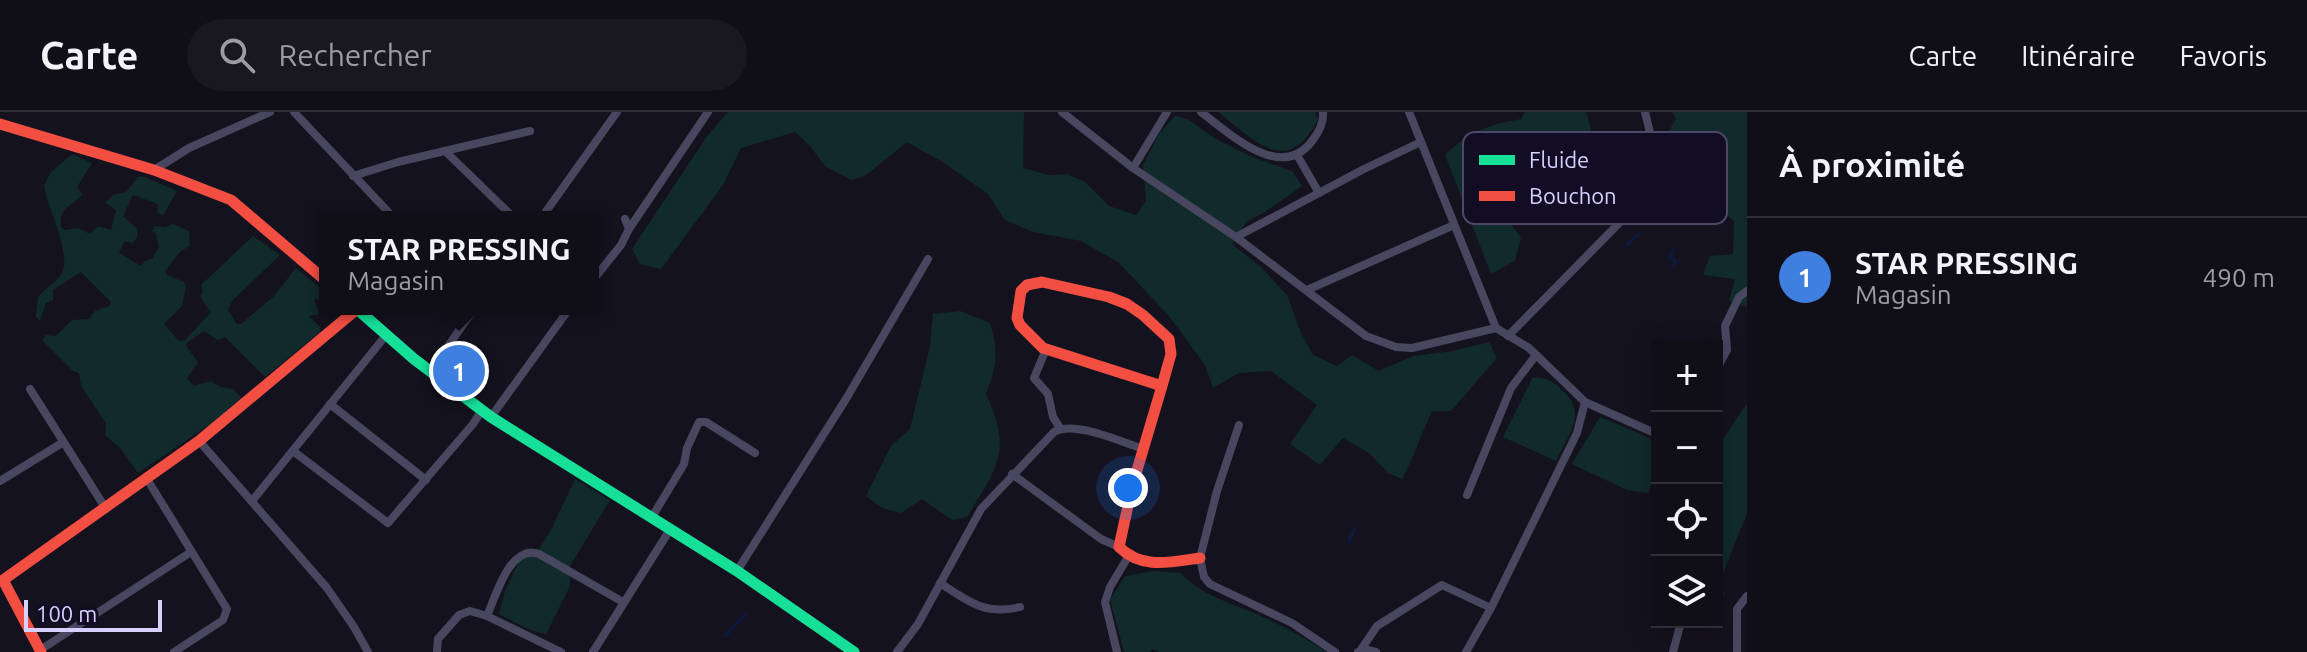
<!DOCTYPE html>
<html lang="fr">
<meta charset="utf-8">
<style>
body{margin:0;font-family:Ubuntu,sans-serif;background:#191720;color:#f1f3f6}
.controls{position:absolute;right:24px;bottom:24px;display:grid;overflow:hidden;border-radius:0px;box-shadow:0 4px 20px #0003}
.controls button{width:72px;height:72px;display:grid;place-items:center;padding:0;border:0;border-bottom:2px solid #302e36;background:#100e17;color:#f1f3f6;font:40px sans-serif}
.scale{position:absolute;left:24px;bottom:20px;width:138px;box-sizing:border-box;padding-left:8px;border:4px solid #d7d0ff;border-top:0;font-size:22px;line-height:28px;white-space:nowrap;color:#d7d0ff;-webkit-text-stroke:6px #120d24;paint-order:stroke}
.you{position:absolute;left:1128px;top:376px;width:28px;height:28px;margin:-20px;border:6px solid #fff;border-radius:50%;background:#1a73e8;box-shadow:0 0 0 12px #1a73e833}
.badge{display:grid;place-items:center;width:52px;height:52px;border-radius:50%;background:#8c9099;color:#fff;font-size:26px;font-weight:700}
.pin{position:absolute;translate:-50% -50%;border:4px solid #fff;box-shadow:0 2px 8px #0006}
.popup{position:absolute;left:319px;top:99px;width:280px;height:104px;box-sizing:border-box;display:grid;place-content:center;border-radius:0px;background:#100e17;filter:drop-shadow(0 2px 6px #0005);font-size:26px;white-space:nowrap;color:#9c9ca1}
.popup b{font-size:30px;color:#f1f3f6}
.popup::after{content:'';position:absolute;left:50%;top:100%;margin-left:-16px;border:16px solid transparent;border-top-color:#100e17}
.list{margin:0;padding:0;list-style:none}
h2{display:flex;justify-content:space-between;align-items:center;height:104px;margin:0;padding:0 32px;font-size:34px}
h2 small{font-size:26px;font-weight:400;color:#9c9ca1}
.list li{display:grid;grid-template-columns:52px 1fr auto;gap:24px;align-items:center;box-sizing:border-box;height:120px;padding:0 32px;border-top:2px solid #302e36}
.list b{display:block;font-size:30px;white-space:nowrap}
.list p{margin:0;font-size:26px;white-space:nowrap;color:#9c9ca1}
.list em{font-size:26px;font-style:normal;color:#9c9ca1}
.icon{flex:none;width:44px;height:44px;fill:none;stroke:currentColor;stroke-width:2;stroke-linecap:round;stroke-linejoin:round}
.map{position:relative;flex:none;width:1747px;height:540px;overflow:hidden}
header{display:flex;align-items:center;gap:48px;box-sizing:border-box;height:112px;padding:0 40px;background:#100e17;border-bottom:2px solid #302e36}
header strong{font-size:38px}
nav{display:flex;gap:44px;margin-inline-start:auto;font-size:28px}
.search{width:560px;height:72px;background:#191720;display:flex;align-items:center;gap:20px;box-sizing:border-box;padding:0 28px;border-radius:44px;color:#9c9ca1;font-size:30px}
main{display:flex}
aside{flex:1;background:#100e17}
.map>svg:first-child{display:block}
.green{fill:#112a2c}
.lines{fill:none;stroke-linecap:round;stroke-linejoin:round}
.stream{stroke:#081a3f;stroke-width:3}
.street{stroke:#494760;stroke-width:8}
.fast{stroke:#16e098;stroke-width:11}
.jam{stroke:#f24e42;stroke-width:11}
.key{fill:#120d24;stroke:#4d4866;stroke-width:2}
.key-label{font-size:22px;fill:#d7d0ff}
</style>
<header>
<strong>Carte</strong>
<div class="search"><svg class="icon" aria-label="search" viewBox="0 0 24 24"><circle cx="10" cy="10" r="6"/><path d="M15 15l6 6"/></svg>Rechercher</div>
<nav><a>Carte</a><a>Itinéraire</a><a>Favoris</a></nav>
</header>
<main>
<div class="map">
<svg width="1747" height="540" viewBox="0 0 1747 540">
<rect width="100%" height="100%" fill="#15121f"/>
<g class="green">
<path d="M728,0H1024L1023,56L1049,63L1067,62L1085,70L1109,94L1136,103L1146,89L1143,53L1159,22L1175,4L1188,7L1214,26L1252,45L1292,59L1302,74L1265,100L1246,110L1232,132L1261,155L1287,183L1301,221L1313,243L1337,254L1352,243L1379,259L1413,244L1453,239L1489,230L1497,246L1451,299H1432C1421,322 1414,345 1402,367L1388,361L1369,341L1343,326L1320,353L1290,332L1317,293L1271,259L1239,261L1213,276L1205,253L1169,204L1118,150L1081,129L1033,120L1005,108L988,82L944,51L907,30L865,64L851,68L825,54L810,34L795,20L741,36L723,73L661,157L640,152L632,137L708,23Z"/>
<path d="M1218,0H1315L1318,8C1286,67 1255,28 1218,0Z"/>
<path d="M1525,0H1586L1591,17L1571,52C1535,63 1526,70 1500,97L1521,126L1515,149L1491,162L1445,43C1471,19 1487,13 1521,7Z"/>
<path d="M1672,0H1747V195L1729,189L1735,167L1703,163L1710,144L1733,142L1734,109L1700,80L1670,97C1665,94 1656,91 1653,86C1636,63 1665,27 1676,7Z"/>
<path d="M72,42L92,51L77,75L83,82C73,94 57,96 61,115L65,118L78,116L90,122L98,114L111,118L116,98L105,91L113,83L126,80L138,65H145L177,79L163,104L157,100L158,92L133,83L123,104L137,117V125L133,131L124,129L119,141L141,154L145,149L152,147L159,135L156,122L152,119L154,114L165,115L173,112L189,119L190,134L181,139L165,159L167,163L184,170L186,174L182,194L164,212L179,229L185,228L211,200L200,185L203,179L201,173L253,124L280,143L232,189L228,198L237,212H241L273,185L296,156L325,180V192L317,187L314,188L319,202L309,204L320,215V220L265,265L225,225L218,228L204,219L187,231L186,234L198,250L187,266L194,274L210,269L221,275L233,277L241,286L212,311L138,361L121,337L105,323L106,311L81,274L79,261L73,259L42,228L46,223L56,224L72,208L89,207L95,199L109,194L111,190L81,160L53,178V188L46,191L40,209L36,205L38,185C44,177 54,172 60,164C75,145 46,95 44,73L51,60Z"/>
<path d="M960,199L990,211C999,240 997,254 986,282C1013,340 997,355 967,405L952,408L922,387L901,401L882,396L866,384L891,334L910,317L930,234L933,202Z"/>
<path d="M1533,265C1551,267 1552,268 1565,281C1587,303 1567,325 1556,349L1503,325Z"/>
<path d="M1747,291V401L1719,471L1725,483L1717,485V353L1724,339L1717,338V336Z"/>
<path d="M1600,305L1657,329V364L1648,381L1627,378L1572,352Z"/>
<path d="M575,367L610,388L570,454V474L546,522L530,518L499,502L505,479L526,436L539,437L550,420Z"/>
<path d="M1154,459L1181,461C1202,484 1231,491 1259,503C1282,514 1305,525 1326,540H1160L1152,537L1150,540H1124L1110,488L1125,464Z"/>
</g>
<g class="lines">
<g class="stream">
<path d="M1627,133L1639,122"/>
<path d="M1673,138L1669,145L1675,148L1674,154"/>
<path d="M1349,429L1355,416"/>
<path d="M725,524L745,503"/>
</g>
<g class="street">
<path d="M294,0L393,105"/>
<path d="M1062,0L1133,56L1236,125L1366,224L1396,235L1412,236L1496,216"/>
<path d="M1201,0C1229,21 1281,71 1312,29C1319,20 1324,11 1323,0"/>
<path d="M1409,0L1496,216L1529,236L1585,290L1657,322"/>
<path d="M446,40L513,105"/>
<path d="M1297,43L1319,81"/>
<path d="M1133,56L1167,0"/>
<path d="M154,58L189,36L270,0"/>
<path d="M353,64L398,50L530,19"/>
<path d="M542,105L617,0"/>
<path d="M629,117L708,0"/>
<path d="M1236,125L1364,57L1421,30"/>
<path d="M593,168L621,133L629,117L625,107"/>
<path d="M1307,178L1454,113"/>
<path d="M1508,224L1631,99L1653,33L1645,0"/>
<path d="M1043,236L1044,242L1034,266L1048,282L1053,305L1060,316"/>
<path d="M1717,257L1727,238L1725,214L1739,185L1747,179"/>
<path d="M430,260L474,197"/>
<path d="M30,277L106,397"/>
<path d="M330,292L426,368"/>
<path d="M491,305L569,197"/>
<path d="M1239,313L1217,379L1200,446L1204,465L1210,472L1292,511L1335,540"/>
<path d="M199,329L327,476L354,515L368,540"/>
<path d="M293,339L388,411L473,312L482,298"/>
<path d="M1012,362L1101,427L1119,435"/>
<path d="M147,367L227,497L223,508L174,540"/>
<path d="M0,369L62,331"/>
<path d="M1467,383L1511,276L1536,243"/>
<path d="M252,389L387,222"/>
<path d="M652,405L684,352L687,336L699,310H706L755,341"/>
<path d="M737,459L846,287L928,147"/>
<path d="M940,471C968,489 985,504 1020,495"/>
<path d="M487,504C496,483 510,432 539,442L623,490"/>
<path d="M40,538L191,440"/>
<path d="M1360,539L1377,514L1442,473L1491,496"/>
<path d="M437,540L438,527L459,503L470,499L487,504L561,540"/>
<path d="M593,540L671,416"/>
<path d="M897,540L918,512L981,397L1054,320C1074,308 1122,330 1143,337"/>
<path d="M1117,540L1105,490L1110,475L1128,445"/>
<path d="M1358,540L1369,538L1376,540"/>
<path d="M1466,540L1491,496L1577,321L1585,290"/>
<path d="M1673,540L1681,510"/>
<path d="M1737,540V497L1747,484"/>
</g>
<path class="fast" d="M357,197L414,247L491,305L737,459L854,540"/>
<g class="jam">
<path d="M0,12L154,58L231,88L325,168"/>
<path d="M1162,274L1043,236L1020,213L1017,206L1021,179L1027,173L1042,170L1109,185L1127,192L1143,203L1169,227L1171,242L1162,274L1132,375L1119,435C1143,458 1170,450 1200,446"/>
<path d="M41,540L3,468L199,329L357,197"/>
</g>
</g>
<rect x="1463" y="20" width="264" height="92" rx="12" class="key"/>
<rect x="1479" y="43" width="36" height="10" fill="#16e098"/>
<rect x="1479" y="79" width="36" height="10" fill="#f24e42"/>
<g class="key-label">
<text x="1529" y="56">Fluide</text>
<text x="1529" y="92">Bouchon</text>
</g>
</svg>
<div class="controls">
<button>+</button>
<button>−</button>
<button><svg class="icon" aria-label="locate" viewBox="0 0 24 24"><circle cx="12" cy="12" r="6"/><path d="M12 2v4M12 18v4M2 12h4M18 12h4"/></svg></button>
<button><svg class="icon" aria-label="layers" viewBox="0 0 24 24"><path d="M12 4l9 5-9 5-9-5zM3 14l9 5 9-5"/></svg></button>
</div>
<div class="scale">100 m</div>
<div class="you"></div>
<div class="pin badge" style="left:459px;top:259px;background:#3f7fe0">1</div>
<div class="popup"><b>STAR PRESSING</b>Magasin</div>
</div>
<aside>
<h2>À proximité<small></small></h2>
<ul class="list">
<li><span class="badge" style="background:#3f7fe0">1</span><div><b>STAR PRESSING</b><p>Magasin</p></div><em>490 m</em></li>
</ul>
</aside>
</main>
